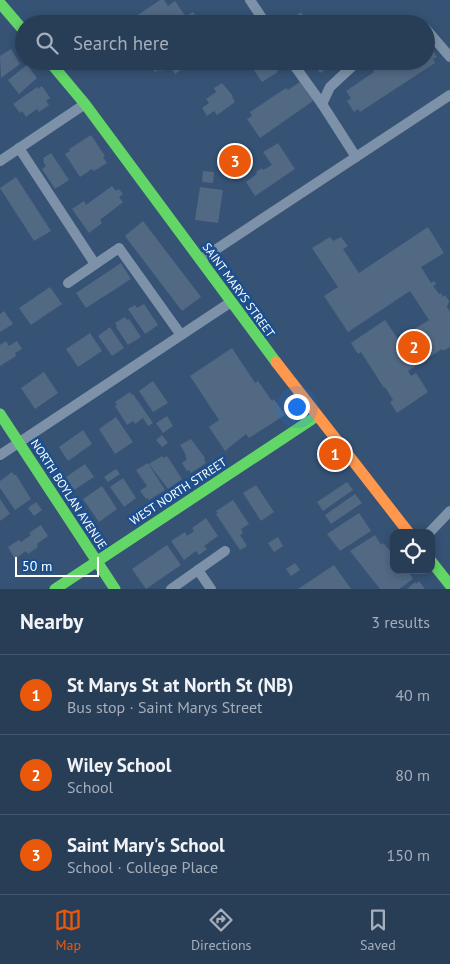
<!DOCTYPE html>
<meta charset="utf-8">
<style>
body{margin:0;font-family:"PT Sans",sans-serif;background:#30455d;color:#f1f3f6}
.controls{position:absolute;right:15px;bottom:15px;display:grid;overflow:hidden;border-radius:10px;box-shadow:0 2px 8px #0003}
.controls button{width:45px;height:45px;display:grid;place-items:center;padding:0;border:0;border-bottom:1px solid #44576d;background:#283e57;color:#f1f3f6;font:25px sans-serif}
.scale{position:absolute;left:15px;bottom:12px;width:84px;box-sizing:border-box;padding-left:5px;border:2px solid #fff;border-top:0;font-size:14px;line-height:18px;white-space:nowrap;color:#fff;-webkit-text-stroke:4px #1b4f8f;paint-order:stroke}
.you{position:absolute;left:296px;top:406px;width:18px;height:18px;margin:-12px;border:4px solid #fff;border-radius:50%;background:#1a73e8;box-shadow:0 0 0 8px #1a73e833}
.badge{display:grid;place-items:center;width:32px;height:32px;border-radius:50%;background:#ea580c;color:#fff;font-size:16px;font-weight:700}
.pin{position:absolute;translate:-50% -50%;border:2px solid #fff;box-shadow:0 1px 5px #0006}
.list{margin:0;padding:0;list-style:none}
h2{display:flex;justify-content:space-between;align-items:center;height:65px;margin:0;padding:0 20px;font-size:21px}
h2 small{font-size:16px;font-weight:400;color:#a5aeba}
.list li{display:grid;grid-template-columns:32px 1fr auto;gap:15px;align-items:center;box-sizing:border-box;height:80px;padding:0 20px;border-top:1px solid #44576d}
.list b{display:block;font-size:19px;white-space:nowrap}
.list p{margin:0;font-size:16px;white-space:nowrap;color:#a5aeba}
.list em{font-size:16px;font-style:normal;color:#a5aeba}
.icon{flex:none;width:28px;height:28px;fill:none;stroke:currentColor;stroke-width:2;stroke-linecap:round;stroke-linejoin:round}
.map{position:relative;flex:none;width:450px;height:589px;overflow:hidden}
.search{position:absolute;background:#283e57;box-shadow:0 2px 8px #0003;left:15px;right:15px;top:15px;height:55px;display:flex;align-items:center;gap:12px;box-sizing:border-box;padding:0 18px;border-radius:28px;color:#a5aeba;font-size:19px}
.sheet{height:305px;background:#283e57}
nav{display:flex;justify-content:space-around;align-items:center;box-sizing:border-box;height:70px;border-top:1px solid #44576d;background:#283e57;font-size:14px;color:#a5aeba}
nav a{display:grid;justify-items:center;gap:2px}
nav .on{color:#ea580c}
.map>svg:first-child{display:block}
.building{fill:#526984}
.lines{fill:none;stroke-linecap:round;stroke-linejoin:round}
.street{stroke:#7d92a8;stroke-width:10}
.fast{stroke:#63d668;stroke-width:11}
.slow{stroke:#ff974d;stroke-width:11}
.labels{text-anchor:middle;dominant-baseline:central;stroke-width:5;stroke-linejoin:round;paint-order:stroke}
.street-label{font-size:12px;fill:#fff;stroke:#1b4f8f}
</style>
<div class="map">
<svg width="450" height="589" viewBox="0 0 450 589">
<rect width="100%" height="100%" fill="#365274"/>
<g class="building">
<path d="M160,0H164L168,6L175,1L186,17L193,12L199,22L196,24H140L135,17Z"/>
<path d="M301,12L309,24H284Z"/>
<path d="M430,46L437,57L433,59L435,63L360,112L358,109L354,112L347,101L351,98L346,91L374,72L369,63L372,61H426V49Z"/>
<path d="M11,49L20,64L1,78L0,56Z"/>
<path d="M155,61H193L175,74L170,66L162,71L160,69L155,72L151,66L156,63Z"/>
<path d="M248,61H271L278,72L262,82Z"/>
<path d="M312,61H334L335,63L320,73Z"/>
<path d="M27,65L37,78L19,94L8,80Z"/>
<path d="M300,82L313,101L260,138L247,119L252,116L250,112L286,88L288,90Z"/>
<path d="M222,83L233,96L232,97L235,102L217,115L214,111L207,116L202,108L209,103L206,99L216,92L214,88Z"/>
<path d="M42,86L50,98L46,101L49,105L39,112L37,109L26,117L22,111L20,113L13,104L37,87L38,89Z"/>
<path d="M91,135L105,156L103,157L107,163L94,171L92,169L80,177L65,154L70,151L69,149Z"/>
<path d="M278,143L295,169L255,196L246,182L257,174L256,172L262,168L263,170L272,165L263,152Z"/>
<path d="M51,153L69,180L55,189L42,169L46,166L43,161L44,160L43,158Z"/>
<path d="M203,171L214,172L213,183L202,182Z"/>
<path d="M16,177L51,231L34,241L0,188Z"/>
<path d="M112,186L116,191L119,189L123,194L119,197L123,202L100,220L102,223L89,233L72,209L84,201L86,205Z"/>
<path d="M200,187L223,190L218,223L195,220Z"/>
<path d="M143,221L201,297L182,311L125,236Z"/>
<path d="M428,227L444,253L421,267L431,283L434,281L436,284L433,286L439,294L441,293L443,297L445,295L449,301L447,307L450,312V347L443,351L442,349L408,371L411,376L416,373L428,392L397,413L390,402L393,400L385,387L384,388L361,352L358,354L351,343L385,320L398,339L429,320L410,291L348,332L324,296L338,287L312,248L330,237L333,241L341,237L348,246L343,249L359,273Z"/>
<path d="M121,263L131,279L86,308L76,293Z"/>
<path d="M50,287L62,304L31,325L19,308Z"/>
<path d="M144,304L158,325L145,334L128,309L135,305L137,308Z"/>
<path d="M4,311L13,324L0,332V314Z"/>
<path d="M125,317L127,320L129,319L141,337L128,345L116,327L117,326L115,323Z"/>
<path d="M110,327L124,348L112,356L98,336Z"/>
<path d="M90,333L102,351L78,367L66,349Z"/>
<path d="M6,341L9,346L17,341L22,349L15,353L16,356L0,366V345Z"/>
<path d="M232,348L255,383L258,381L272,401L274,399L285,415L249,438L246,434L225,451L209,427L219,420L190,376Z"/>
<path d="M44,372L58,393L35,409L21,388Z"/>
<path d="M153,381L168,403L153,412L139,391Z"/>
<path d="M130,392L132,395L133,394L153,423L148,426L143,418L135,424L133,421L127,425L115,406L117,405L115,402Z"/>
<path d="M167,416L173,426L163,433L156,423Z"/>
<path d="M116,417L133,442L115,454L99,429Z"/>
<path d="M83,430L92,444L68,461L59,447Z"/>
<path d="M162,435L168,443L162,447L156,440Z"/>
<path d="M191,439L205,458L204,460L206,463L191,473L189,470L187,471L182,463L187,459L185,456L186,455L180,445Z"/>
<path d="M162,456L163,458L167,456L182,479L168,489L149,464Z"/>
<path d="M148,463L165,490L149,500L147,498L146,499L140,491L147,486L136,470Z"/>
<path d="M85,464L94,477L74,490L66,477Z"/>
<path d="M116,469L120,474L108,482L104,477Z"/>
<path d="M12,472L14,475H16L31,499L15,510L0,488V481Z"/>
<path d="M123,478L136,498L124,507L110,487Z"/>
<path d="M347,482L353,490L323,511L317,502Z"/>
<path d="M256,485L274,512L261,521L243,493Z"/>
<path d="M102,486L117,509L99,522L83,499Z"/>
<path d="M355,494L362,503L331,524L325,515Z"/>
<path d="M0,499L10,514L0,521Z"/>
<path d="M233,500L249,524L241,529L243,533L240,535L247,546L240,550L216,514L218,513L216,511Z"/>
<path d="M36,502L42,510L34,516L28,508Z"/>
<path d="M359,513L371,531L340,551L327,534Z"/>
<path d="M206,518L218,536L204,546L207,549L199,555L196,551L184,560L171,541L185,532L187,536L194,531L192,528Z"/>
<path d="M41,525L48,536L37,544L38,547L28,554L26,551L15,559L8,547L19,540L21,542L31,535L29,533Z"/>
<path d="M375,535L381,545L383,543L394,555V570L408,571L413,579L399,589H380L350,551Z"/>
<path d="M278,537L283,546L274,552L268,543Z"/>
<path d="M167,545L181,565L146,589L132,569Z"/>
<path d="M295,563L300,570L291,576L286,569Z"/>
<path d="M334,565L351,589H298Z"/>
<path d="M419,581L425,589H407L415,582L416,584Z"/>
</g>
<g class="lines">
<g class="street">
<path d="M250,0L266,24"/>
<path d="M426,29L450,57"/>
<path d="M291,61L322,104"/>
<path d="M19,148L95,264"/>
<path d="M356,157L322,104L330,87L358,61"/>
<path d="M0,161L85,104"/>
<path d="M200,260L450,95"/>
<path d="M68,283L119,248L181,335"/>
<path d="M0,455L231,302"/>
<path d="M429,533L450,511"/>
<path d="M198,570L211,589"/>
<path d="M171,589L225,551"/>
</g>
<g class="fast">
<path d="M0,3L24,31"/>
<path d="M49,61L85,104L276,362"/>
<path d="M0,414L115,589"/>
<path d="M431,561L450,585"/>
<path d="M55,589L317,416"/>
</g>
<path class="slow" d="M276,362L409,533"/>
</g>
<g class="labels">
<g class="street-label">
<text transform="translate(239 290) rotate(54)">SAINT MARYS STREET</text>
<text transform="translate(178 491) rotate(-33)">WEST NORTH STREET</text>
<text transform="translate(69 494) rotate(57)">NORTH BOYLAN AVENUE</text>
</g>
</g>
</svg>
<div class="controls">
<button><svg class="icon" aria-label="locate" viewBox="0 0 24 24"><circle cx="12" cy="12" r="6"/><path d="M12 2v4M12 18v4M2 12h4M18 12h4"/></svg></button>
</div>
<div class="scale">50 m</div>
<div class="you"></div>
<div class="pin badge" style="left:335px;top:454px">1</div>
<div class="pin badge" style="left:414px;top:347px">2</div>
<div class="pin badge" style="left:235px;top:161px">3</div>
<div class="search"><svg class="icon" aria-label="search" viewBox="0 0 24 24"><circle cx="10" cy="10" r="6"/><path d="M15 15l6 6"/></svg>Search here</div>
</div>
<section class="sheet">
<h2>Nearby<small>3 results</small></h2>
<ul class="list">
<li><span class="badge">1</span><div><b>St Marys St at North St (NB)</b><p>Bus stop · Saint Marys Street</p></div><em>40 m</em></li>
<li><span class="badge">2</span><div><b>Wiley School</b><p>School</p></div><em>80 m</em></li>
<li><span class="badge">3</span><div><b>Saint Mary's School</b><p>School · College Place</p></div><em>150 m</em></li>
</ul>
</section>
<nav>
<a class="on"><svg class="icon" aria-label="map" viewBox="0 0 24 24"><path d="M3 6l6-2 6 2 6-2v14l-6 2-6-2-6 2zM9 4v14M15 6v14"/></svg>Map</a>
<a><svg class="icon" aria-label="directions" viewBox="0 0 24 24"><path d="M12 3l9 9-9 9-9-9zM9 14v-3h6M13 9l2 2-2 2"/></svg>Directions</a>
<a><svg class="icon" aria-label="saved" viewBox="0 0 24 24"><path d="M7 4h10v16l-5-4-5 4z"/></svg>Saved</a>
</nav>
